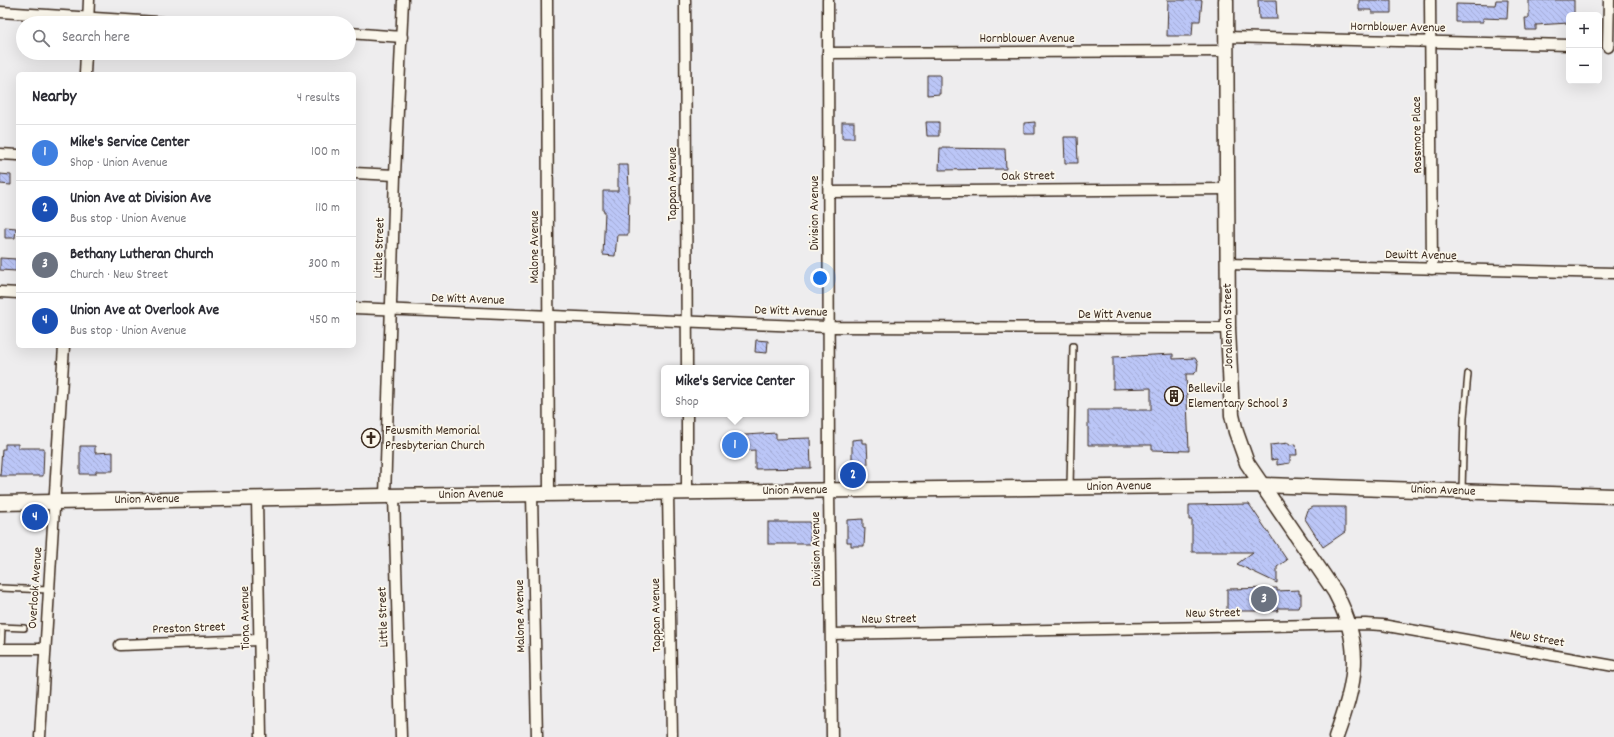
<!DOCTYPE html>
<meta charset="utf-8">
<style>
body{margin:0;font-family:Dekko,sans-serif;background:#f2f2f3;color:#2b2b33}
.controls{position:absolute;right:12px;top:12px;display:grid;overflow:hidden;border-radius:6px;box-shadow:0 4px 16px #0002}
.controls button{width:36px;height:36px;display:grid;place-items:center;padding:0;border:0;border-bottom:1px solid #e1e1e2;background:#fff;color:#2b2b33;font:20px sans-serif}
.you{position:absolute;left:820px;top:278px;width:14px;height:14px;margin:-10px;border:3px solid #fff;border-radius:50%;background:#1a73e8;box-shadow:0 0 0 6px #1a73e833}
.badge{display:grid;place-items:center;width:26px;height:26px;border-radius:50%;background:#3b2a1e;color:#fff;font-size:13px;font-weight:700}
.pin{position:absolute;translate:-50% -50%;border:2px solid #fff;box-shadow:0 1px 4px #0006}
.popup{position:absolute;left:661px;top:365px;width:148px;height:52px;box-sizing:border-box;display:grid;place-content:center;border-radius:6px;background:#fff;filter:drop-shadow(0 1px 3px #0005);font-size:13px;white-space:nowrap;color:#7c7c81}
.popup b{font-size:15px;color:#2b2b33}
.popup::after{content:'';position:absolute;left:50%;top:100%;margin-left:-8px;border:8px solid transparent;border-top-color:#fff}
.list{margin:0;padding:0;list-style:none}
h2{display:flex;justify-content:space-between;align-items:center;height:52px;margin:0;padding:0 16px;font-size:17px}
h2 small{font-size:13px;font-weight:400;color:#7c7c81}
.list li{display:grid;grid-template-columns:26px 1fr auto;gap:12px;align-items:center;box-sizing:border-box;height:56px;padding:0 16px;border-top:1px solid #e1e1e2}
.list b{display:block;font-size:15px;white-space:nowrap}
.list p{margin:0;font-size:13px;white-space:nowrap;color:#7c7c81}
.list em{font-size:13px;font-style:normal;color:#7c7c81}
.icon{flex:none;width:22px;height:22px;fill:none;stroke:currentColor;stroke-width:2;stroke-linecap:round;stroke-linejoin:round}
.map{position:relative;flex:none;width:1614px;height:737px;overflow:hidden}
.search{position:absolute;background:#fff;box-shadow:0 4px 16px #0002;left:16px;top:16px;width:340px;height:44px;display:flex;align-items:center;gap:10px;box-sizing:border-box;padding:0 14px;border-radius:22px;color:#7c7c81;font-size:15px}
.panel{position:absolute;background:#fff;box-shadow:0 4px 16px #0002;left:16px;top:72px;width:340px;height:276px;border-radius:6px}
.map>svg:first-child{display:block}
.building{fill:url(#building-back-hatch);stroke:#3b2a1e}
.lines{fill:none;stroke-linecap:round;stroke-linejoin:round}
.lane-casing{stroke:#3b2a1e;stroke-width:8}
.street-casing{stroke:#3b2a1e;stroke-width:13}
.secondary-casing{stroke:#3b2a1e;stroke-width:17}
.lane{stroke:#fbf7ec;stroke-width:5}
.street{stroke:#fbf7ec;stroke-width:10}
.secondary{stroke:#fbf7ec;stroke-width:14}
.labels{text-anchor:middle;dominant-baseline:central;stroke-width:3.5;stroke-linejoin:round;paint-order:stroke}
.street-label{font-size:13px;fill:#3b2a1e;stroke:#fbf7ec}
.poi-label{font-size:13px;fill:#3b2a1e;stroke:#fbf7ec;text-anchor:start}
</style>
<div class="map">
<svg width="1614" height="737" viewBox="0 0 1614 737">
<defs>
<pattern id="building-back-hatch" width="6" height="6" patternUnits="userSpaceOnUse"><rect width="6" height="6" fill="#bbc6f7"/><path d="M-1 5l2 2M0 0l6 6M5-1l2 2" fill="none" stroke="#a2aad3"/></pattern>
</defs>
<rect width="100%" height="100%" fill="#eeedee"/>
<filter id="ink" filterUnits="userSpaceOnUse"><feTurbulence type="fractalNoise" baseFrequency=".025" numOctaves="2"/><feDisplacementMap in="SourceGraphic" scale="8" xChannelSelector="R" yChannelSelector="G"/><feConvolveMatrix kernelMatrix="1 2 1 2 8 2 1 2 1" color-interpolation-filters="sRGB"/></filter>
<g filter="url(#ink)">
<g class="building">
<path d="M1168,0H1202L1200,21H1193L1192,36H1167Z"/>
<path d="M1258,0H1276L1277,19H1259Z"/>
<path d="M1359,0H1391V13H1372V10H1359Z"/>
<path d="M1496,0H1508L1507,19L1483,18V22H1456V4L1495,5Z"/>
<path d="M1529,0H1574V15H1569V23L1536,25V30H1526L1525,18H1529Z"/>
<path d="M927,75H940V94L927,95Z"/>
<rect x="842" y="122" width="12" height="16"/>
<path d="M926,122H939V136H927Z"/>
<path d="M1035,122V134H1024V123Z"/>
<path d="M1064,137H1077L1078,163H1065Z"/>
<path d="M940,148L1005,149L1006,169L939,170Z"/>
<path d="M618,165H628L629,190L628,235H617L615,256L603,255L605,211H603V191H618Z"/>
<path d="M0,174L11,175V185L0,184Z"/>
<path d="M5,227L16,228L15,238H5Z"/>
<path d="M0,258L16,259V271L0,270Z"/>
<path d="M756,340L768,341L767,353L755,352Z"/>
<path d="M1173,354V359L1195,358L1198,363L1197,371L1194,374H1186L1189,451L1152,450V445H1088V410H1151V388L1113,389V357Z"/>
<path d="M776,433V439L810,438L811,468L755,469V450L722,452V439H731V436Z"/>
<path d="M862,439V443H867L868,464H852V440Z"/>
<path d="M1289,443V445L1296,444L1297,455H1290V463L1277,465V459L1271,460L1270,445Z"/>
<path d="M5,444H18V448H44L43,476H0L2,449H5Z"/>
<path d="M80,446H95V453L113,452V471H96V474H80Z"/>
<path d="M1249,504L1287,560L1277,567V583L1237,564L1253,552H1192V520H1189V505Z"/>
<path d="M1313,507H1345V532L1323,547L1305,519L1308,510Z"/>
<path d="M863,519V528H865L864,546H851V542H847V520Z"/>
<rect x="768" y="522" width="42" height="22"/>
<path d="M1277,588V591L1299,590V594H1301V605H1299L1298,608H1277L1278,611H1227V589Z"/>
</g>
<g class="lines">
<g class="lane-casing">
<g id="lane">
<path d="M1070,487L1073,346"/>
<path d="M1462,490L1464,417L1468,374"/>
<path d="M0,588L49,590"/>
<path d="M0,627L24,628"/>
<path d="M1,649L2,628"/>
</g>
</g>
<g class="street-casing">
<g id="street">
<path d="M547,0L549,494"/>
<path d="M685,0L687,368"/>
<path d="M828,0L829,491L832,737"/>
<path d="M1430,0L1432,269"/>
<path d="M0,12L173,23"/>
<path d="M88,23L89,0"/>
<path d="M349,33L402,37"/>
<path d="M1226,37L1569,45"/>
<path d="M1608,47L1609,0"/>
<path d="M828,53L1226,51"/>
<path d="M85,74L86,53"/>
<path d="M0,154L18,155"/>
<path d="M354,173L395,175"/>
<path d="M829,192L1227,189"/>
<path d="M1228,264L1614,273"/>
<path d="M0,292L18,293"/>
<path d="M354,308L828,327L1228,328"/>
<path d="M687,492V414"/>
<path d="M668,493L672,737"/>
<path d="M532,495L537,737"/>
<path d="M385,496L395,175L403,0"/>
<path d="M394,496L401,737"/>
<path d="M257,498L261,737"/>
<path d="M832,634L1365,624L1382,625L1614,666"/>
<path d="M120,645L259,640"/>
<path d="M0,649H45"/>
<path d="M40,737L64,346"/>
</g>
</g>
<g class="secondary-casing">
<g id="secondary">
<path d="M1226,0L1228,328L1232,415L1236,432L1247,463L1335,592C1364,647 1356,681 1336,737"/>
<path d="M0,503L385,496L1261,485L1614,496"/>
</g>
</g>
<use href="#lane" class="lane"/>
<use href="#street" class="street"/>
<use href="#secondary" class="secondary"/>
</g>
</g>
<defs>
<g id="building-ring" transform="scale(1)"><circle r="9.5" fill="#fbf7ec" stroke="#3b2a1e" stroke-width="1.5"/><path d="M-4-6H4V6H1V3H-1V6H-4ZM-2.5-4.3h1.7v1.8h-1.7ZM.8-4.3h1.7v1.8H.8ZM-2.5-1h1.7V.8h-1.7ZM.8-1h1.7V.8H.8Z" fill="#3b2a1e"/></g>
<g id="church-ring" transform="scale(1)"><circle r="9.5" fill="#fbf7ec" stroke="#3b2a1e" stroke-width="1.5"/><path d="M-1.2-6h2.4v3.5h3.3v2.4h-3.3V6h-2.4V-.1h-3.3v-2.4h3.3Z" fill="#3b2a1e"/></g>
</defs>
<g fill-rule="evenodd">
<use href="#building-ring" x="1174" y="396"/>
<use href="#church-ring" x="371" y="438"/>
</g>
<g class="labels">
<g class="street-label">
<text transform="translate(1398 28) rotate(1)">Hornblower Avenue</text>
<text x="1027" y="39">Hornblower Avenue</text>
<text transform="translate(1418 135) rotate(-91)">Rossmore Place</text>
<text transform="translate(1028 177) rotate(-1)">Oak Street</text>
<text transform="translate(673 184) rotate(-90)">Tappan Avenue</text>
<text transform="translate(815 213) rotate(-90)">Division Avenue</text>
<text transform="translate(535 247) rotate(-90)">Malone Avenue</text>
<text transform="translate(380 248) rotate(-88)">Little Street</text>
<text transform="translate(1421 256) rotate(1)">Dewitt Avenue</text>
<text transform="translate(468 300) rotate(2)">De Witt Avenue</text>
<text transform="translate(791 312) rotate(2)">De Witt Avenue</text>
<text x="1115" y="315">De Witt Avenue</text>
<text transform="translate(1229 326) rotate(-91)">Joralemon Street</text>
<text transform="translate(1119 487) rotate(-1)">Union Avenue</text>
<text transform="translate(795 491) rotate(-1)">Union Avenue</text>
<text transform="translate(1443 491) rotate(2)">Union Avenue</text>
<text transform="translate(471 495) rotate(-1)">Union Avenue</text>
<text transform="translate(147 500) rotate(-1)">Union Avenue</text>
<text transform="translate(817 549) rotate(-91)">Division Avenue</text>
<text transform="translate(36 588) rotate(-86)">Overlook Avenue</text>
<text transform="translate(1213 614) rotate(-1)">New Street</text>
<text transform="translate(657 615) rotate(-91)">Tappan Avenue</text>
<text transform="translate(521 616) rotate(-91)">Malone Avenue</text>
<text transform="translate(384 617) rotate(-92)">Little Street</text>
<text transform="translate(246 618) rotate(-91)">Tiona Avenue</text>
<text transform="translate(889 620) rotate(-1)">New Street</text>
<text transform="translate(189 629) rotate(-2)">Preston Street</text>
<text transform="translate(1537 639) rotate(10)">New Street</text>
</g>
<g class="poi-label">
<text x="1188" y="389">Belleville<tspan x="1188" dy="15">Elementary School 3</tspan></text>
<text x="385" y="431">Fewsmith Memorial<tspan x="385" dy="15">Presbyterian Church</tspan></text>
</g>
</g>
</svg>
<div class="controls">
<button>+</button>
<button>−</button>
</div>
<div class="you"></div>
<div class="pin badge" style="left:735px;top:445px;background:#3f7fe0">1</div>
<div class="popup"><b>Mike's Service Center</b>Shop</div>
<div class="pin badge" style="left:853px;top:475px;background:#1a4fb4">2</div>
<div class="pin badge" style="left:1264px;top:599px;background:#6b7280">3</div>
<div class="pin badge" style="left:35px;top:517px;background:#1a4fb4">4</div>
<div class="search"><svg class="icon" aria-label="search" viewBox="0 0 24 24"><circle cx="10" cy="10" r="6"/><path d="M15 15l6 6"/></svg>Search here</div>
<section class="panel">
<h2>Nearby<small>4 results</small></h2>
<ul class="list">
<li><span class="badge" style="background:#3f7fe0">1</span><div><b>Mike's Service Center</b><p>Shop · Union Avenue</p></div><em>100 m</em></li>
<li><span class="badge" style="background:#1a4fb4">2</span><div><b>Union Ave at Division Ave</b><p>Bus stop · Union Avenue</p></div><em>110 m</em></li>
<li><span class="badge" style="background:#6b7280">3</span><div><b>Bethany Lutheran Church</b><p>Church · New Street</p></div><em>300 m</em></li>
<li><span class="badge" style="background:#1a4fb4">4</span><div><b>Union Ave at Overlook Ave</b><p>Bus stop · Union Avenue</p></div><em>450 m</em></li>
</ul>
</section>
</div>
